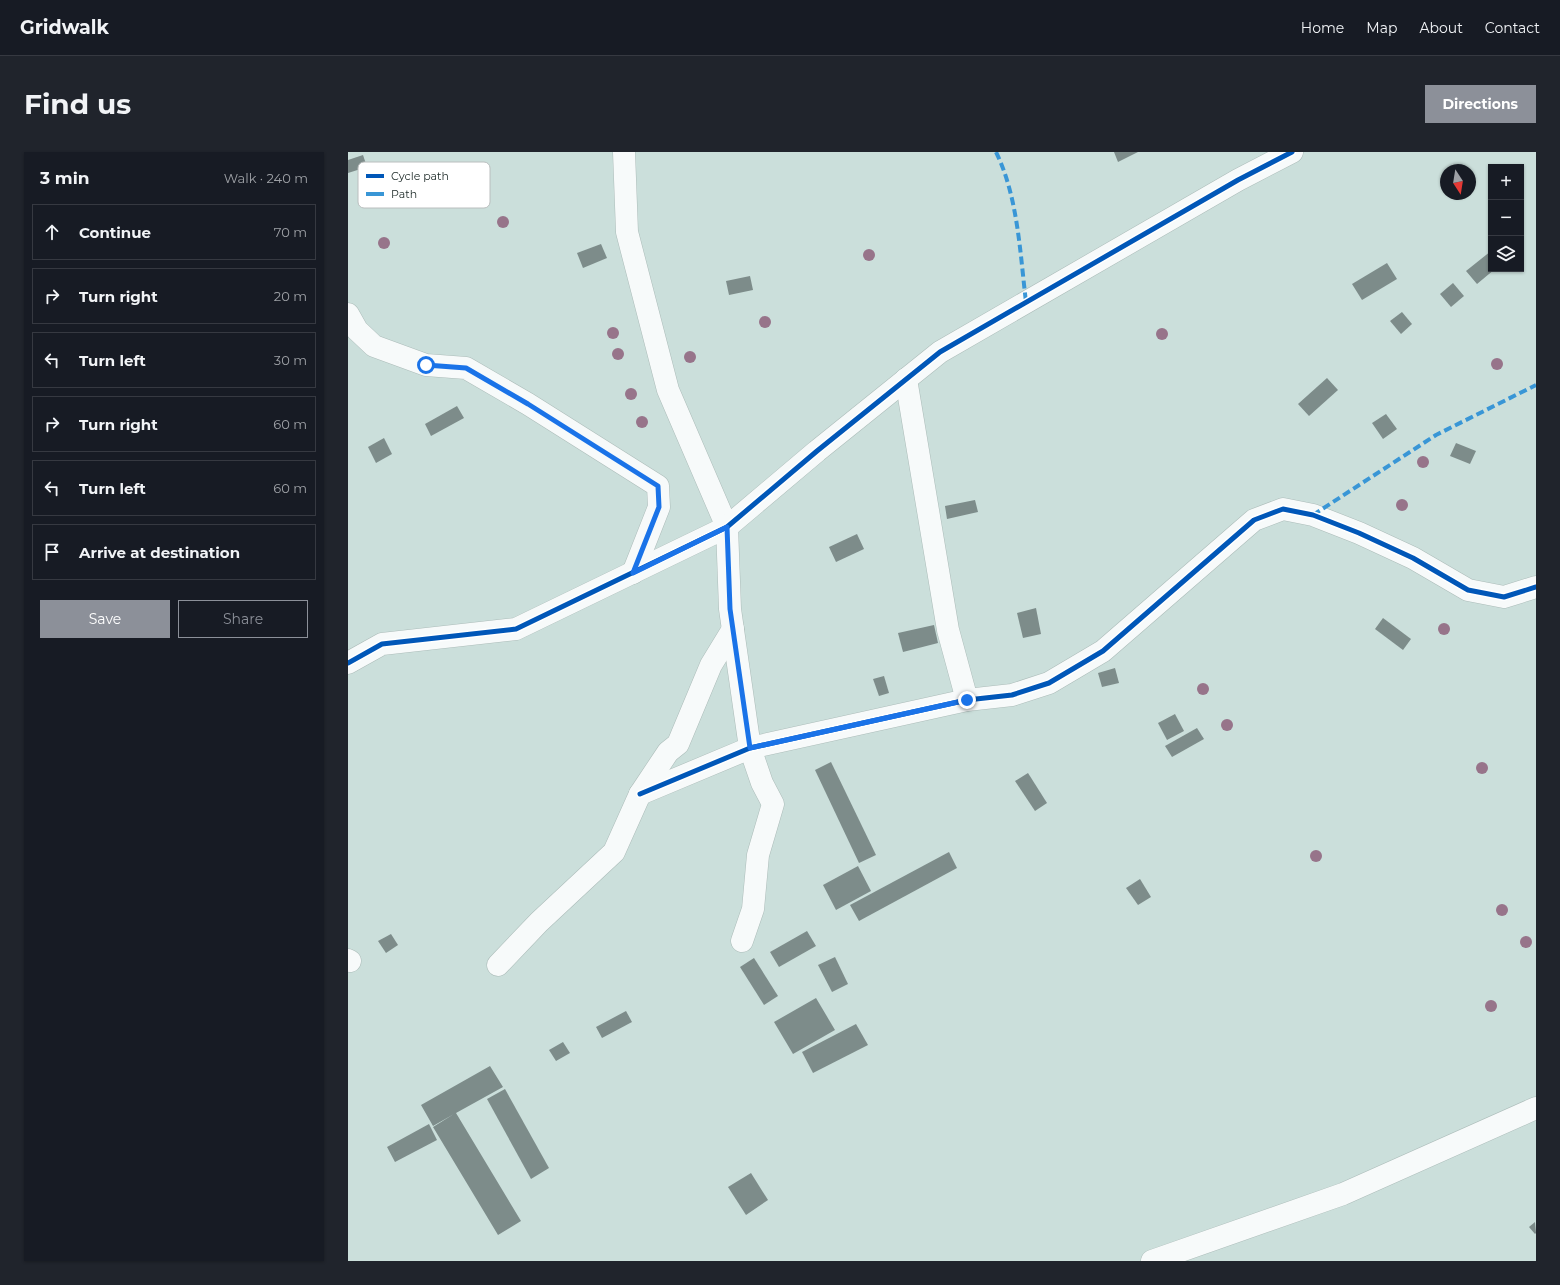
<!DOCTYPE html>
<meta charset="utf-8">
<style>
body{margin:0;font-family:Montserrat,sans-serif;background:#20242c;color:#f1f3f6}
.controls{position:absolute;right:12px;top:12px;display:grid;overflow:hidden;border-radius:0px;box-shadow:0 1px 3px #0004}
.controls button{width:36px;height:36px;display:grid;place-items:center;padding:0;border:0;border-bottom:1px solid #363941;background:#171b24;color:#f1f3f6;font:20px sans-serif}
.compass{position:absolute;left:1092px;top:12px;width:36px;height:36px;border-radius:50%;background:#171b24;box-shadow:0 1px 3px #0004;rotate:168deg}
.stop{position:absolute;width:12px;height:12px;margin:-9px;border:3px solid #1a73e8;border-radius:50%;background:#fff}
.stop.end{background:#1a73e8;border-color:#fff;box-shadow:0 1px 4px #0008}
.list{margin:0;padding:0;list-style:none}
h2{display:flex;justify-content:space-between;align-items:center;height:52px;margin:0;padding:0 16px;font-size:17px}
h2 small{font-size:13px;font-weight:400;color:#9ea1a6}
.list li{display:grid;grid-template-columns:26px 1fr auto;gap:12px;align-items:center;box-sizing:border-box;height:56px;margin:0 8px 8px;padding:0 8px;border:1px solid #363941;border-radius:0px}
.list b{display:block;font-size:15px;white-space:nowrap}
.list em{font-size:13px;font-style:normal;color:#9ea1a6}
.actions{display:flex;gap:8px;padding:12px 16px}
.actions a{flex:1;padding:9px 0;border:1px solid #8c9099;border-radius:0px;text-align:center;font-size:14px;color:#8c9099}
.actions .main{background:#8c9099;color:#fff}
.icon{flex:none;width:22px;height:22px;fill:none;stroke:currentColor;stroke-width:2;stroke-linecap:round;stroke-linejoin:round}
.map{position:relative;flex:none;width:1188px;height:1109px;overflow:hidden;border-radius:0px}
header{display:flex;align-items:center;gap:24px;box-sizing:border-box;height:56px;padding:0 20px;background:#171b24;border-bottom:1px solid #363941}
header strong{font-size:19px}
nav{display:flex;gap:22px;margin-inline-start:auto;font-size:14px}
.intro{display:flex;align-items:center;justify-content:space-between;box-sizing:border-box;height:96px;padding:0 24px}
h1{margin:0;font-size:28px}
.button{padding:10px 18px;border-radius:0px;background:#8c9099;color:#fff;font-size:14px;font-weight:700}
main{display:flex;gap:24px;padding:0 24px}
aside{flex:1;background:#171b24;border-radius:0px;box-shadow:0 1px 3px #0004}
.map>svg:first-child{display:block}
.building{fill:#7d8c8a}
.lines{fill:none;stroke-linecap:round;stroke-linejoin:round}
.minor-casing{stroke:#acbcb9;stroke-width:23}
.minor{stroke:#f7fafa;stroke-width:22}
.quiet{stroke:#3996d6;stroke-width:4;stroke-dasharray:8 4;stroke-linecap:butt}
.cycleway-casing{stroke:#fff;stroke-width:8}
.cycleway{stroke:#0057b8;stroke-width:5}
.tree{fill:#97748a}
.route{stroke:#1a73e8;stroke-width:5}
.key{fill:#fff;stroke:#babebe;stroke-width:1}
.key-label{font-size:11px;fill:#1a2725}
</style>
<header>
<strong>Gridwalk</strong>
<nav><a>Home</a><a>Map</a><a>About</a><a>Contact</a></nav>
</header>
<div class="intro"><h1>Find us</h1><a class="button">Directions</a></div>
<main>
<aside>
<h2>3 min<small>Walk · 240 m</small></h2>
<ul class="list">
<li><svg class="icon" aria-label="ahead" viewBox="0 0 24 24"><path d="M12 20V5M6 11l6-6 6 6"/></svg><div><b>Continue</b></div><em>70 m</em></li>
<li><svg class="icon" aria-label="right" viewBox="0 0 24 24"><path d="M7 20v-9h11M14 6l5 5-5 5"/></svg><div><b>Turn right</b></div><em>20 m</em></li>
<li><svg class="icon" aria-label="left" viewBox="0 0 24 24"><path d="M17 20v-9H6M10 6l-5 5 5 5"/></svg><div><b>Turn left</b></div><em>30 m</em></li>
<li><svg class="icon" aria-label="right" viewBox="0 0 24 24"><path d="M7 20v-9h11M14 6l5 5-5 5"/></svg><div><b>Turn right</b></div><em>60 m</em></li>
<li><svg class="icon" aria-label="left" viewBox="0 0 24 24"><path d="M17 20v-9H6M10 6l-5 5 5 5"/></svg><div><b>Turn left</b></div><em>60 m</em></li>
<li><svg class="icon" aria-label="arrive" viewBox="0 0 24 24"><path d="M6 21V4h12l-3 4 3 4H6"/></svg><div><b>Arrive at destination</b></div></li>
</ul>
<div class="actions"><a class="main">Save</a><a>Share</a></div>
</aside>
<div class="map">
<svg width="1188" height="1109" viewBox="0 0 1188 1109">
<rect width="100%" height="100%" fill="#cbdfdb"/>
<g class="building">
<path d="M766,0H790L770,10Z"/>
<path d="M15,3L19,15L0,21V8Z"/>
<path d="M253,92L259,106L235,116L229,101Z"/>
<path d="M1143,99V117H1147L1129,132L1118,119Z"/>
<path d="M1039,111L1049,127L1014,148L1004,132Z"/>
<path d="M402,124L405,138L381,143L378,129Z"/>
<path d="M1105,131L1116,144L1103,155L1092,142Z"/>
<path d="M1054,160L1064,172L1053,182L1042,169Z"/>
<path d="M979,226L990,238L961,264L950,252Z"/>
<path d="M109,254L116,266L83,284L77,272Z"/>
<path d="M1038,262L1049,277L1035,287L1024,271Z"/>
<path d="M36,286L44,302L28,311L20,295Z"/>
<path d="M1108,291L1128,299L1122,312L1102,304Z"/>
<path d="M627,348L630,360L599,367L597,354Z"/>
<path d="M509,382L516,397L488,410L481,395Z"/>
<path d="M688,456L693,482L675,486L669,461Z"/>
<path d="M1035,466L1063,487L1055,498L1027,477Z"/>
<path d="M586,473L590,491L555,500L550,481Z"/>
<path d="M767,516L771,531L754,535L750,521Z"/>
<path d="M536,524L541,541L531,544L525,527Z"/>
<path d="M827,562L836,579L819,588L810,571Z"/>
<path d="M849,576L856,587L824,605L817,594Z"/>
<path d="M483,610L528,703L511,711L467,618Z"/>
<path d="M680,621L699,651L687,659L667,629Z"/>
<path d="M601,700L609,716L511,769L502,753Z"/>
<path d="M510,714L523,739L488,758L475,733Z"/>
<path d="M792,727L803,745L790,753L778,736Z"/>
<path d="M459,779L468,794L431,815L422,800Z"/>
<path d="M43,782L50,793L38,801L30,789Z"/>
<path d="M487,805L500,832L484,840L470,813Z"/>
<path d="M406,806L430,844L416,853L392,815Z"/>
<path d="M468,846L487,878L445,902L426,870Z"/>
<path d="M278,859L284,870L254,886L248,875Z"/>
<path d="M508,872L520,893L465,921L454,900Z"/>
<path d="M215,890L222,901L208,909L201,898Z"/>
<path d="M142,914L155,935L108,961L173,1069L150,1083L85,975L106,962L85,974L73,953Z"/>
<path d="M157,937L201,1016L183,1027L139,947Z"/>
<path d="M81,972L89,988L47,1010L39,995Z"/>
<path d="M403,1021L420,1048L398,1063L380,1035Z"/>
<path d="M1187,1070L1188,1081L1187,1082L1181,1075Z"/>
</g>
<g class="lines">
<g class="minor-casing">
<g id="minor">
<path d="M276,0L279,80L320,238L379,375L382,457L402,596L414,631L425,652L410,703L405,757L394,789"/>
<path d="M0,162L9,178L26,194L78,213L118,216L180,252L310,334L311,355L285,421"/>
<path d="M558,227L600,478L619,548"/>
<path d="M0,511L34,492L168,477L379,375L469,299L592,200L890,28L944,0"/>
<path d="M292,642L402,596L619,548L664,543L701,531L755,499L906,368L935,357L965,363L1011,381L1065,406L1120,438L1156,445L1188,435"/>
<path d="M0,808L2,809"/>
<path d="M150,813L191,770L266,700L292,642L320,600L330,592L363,513L385,477"/>
<path d="M804,1109L995,1042L1188,956"/>
</g>
</g>
<use href="#minor" class="minor"/>
<g class="quiet">
<path d="M648,0C670,45 672,101 678,150"/>
<path d="M965,363L1088,283L1188,233"/>
</g>
<g class="cycleway-casing">
<g id="cycleway">
<path d="M0,511L34,492L168,477L379,375L469,299L592,200L890,28L944,0"/>
<path d="M292,642L402,596L619,548L664,543L701,531L755,499L906,368L935,357L965,363L1011,381L1065,406L1120,438L1156,445L1188,435"/>
</g>
</g>
<use href="#cycleway" class="cycleway"/>
</g>
<g class="tree">
<circle cx="155" cy="70" r="6"/>
<circle cx="36" cy="91" r="6"/>
<circle cx="521" cy="103" r="6"/>
<circle cx="417" cy="170" r="6"/>
<circle cx="265" cy="181" r="6"/>
<circle cx="814" cy="182" r="6"/>
<circle cx="270" cy="202" r="6"/>
<circle cx="342" cy="205" r="6"/>
<circle cx="1149" cy="212" r="6"/>
<circle cx="283" cy="242" r="6"/>
<circle cx="294" cy="270" r="6"/>
<circle cx="1075" cy="310" r="6"/>
<circle cx="1054" cy="353" r="6"/>
<circle cx="1096" cy="477" r="6"/>
<circle cx="855" cy="537" r="6"/>
<circle cx="879" cy="573" r="6"/>
<circle cx="1134" cy="616" r="6"/>
<circle cx="968" cy="704" r="6"/>
<circle cx="1154" cy="758" r="6"/>
<circle cx="1178" cy="790" r="6"/>
<circle cx="1143" cy="854" r="6"/>
</g>
<g class="lines">
<path class="route" d="M78,213L118,216L180,252L310,334L311,355L285,421L379,375L382,457L402,596L619,548"/>
</g>
<rect x="10" y="10" width="132" height="46" rx="6" class="key"/>
<rect x="18" y="22" width="18" height="4" fill="#0057b8"/>
<rect x="18" y="40" width="18" height="4" fill="#3996d6"/>
<g class="key-label">
<text x="43" y="28">Cycle path</text>
<text x="43" y="46">Path</text>
</g>
</svg>
<div class="controls">
<button>+</button>
<button>−</button>
<button><svg class="icon" aria-label="layers" viewBox="0 0 24 24"><path d="M12 4l9 5-9 5-9-5zM3 14l9 5 9-5"/></svg></button>
</div>
<svg class="compass" viewBox="-18 -18 36 36"><path d="M0-13l5 13h-10z" fill="#e53935"/><path d="M0 13l5-13h-10z" fill="#9ea1a6"/></svg>
<div class="stop" style="left:78px;top:213px"></div>
<div class="stop end" style="left:619px;top:548px"></div>
</div>
</main>
